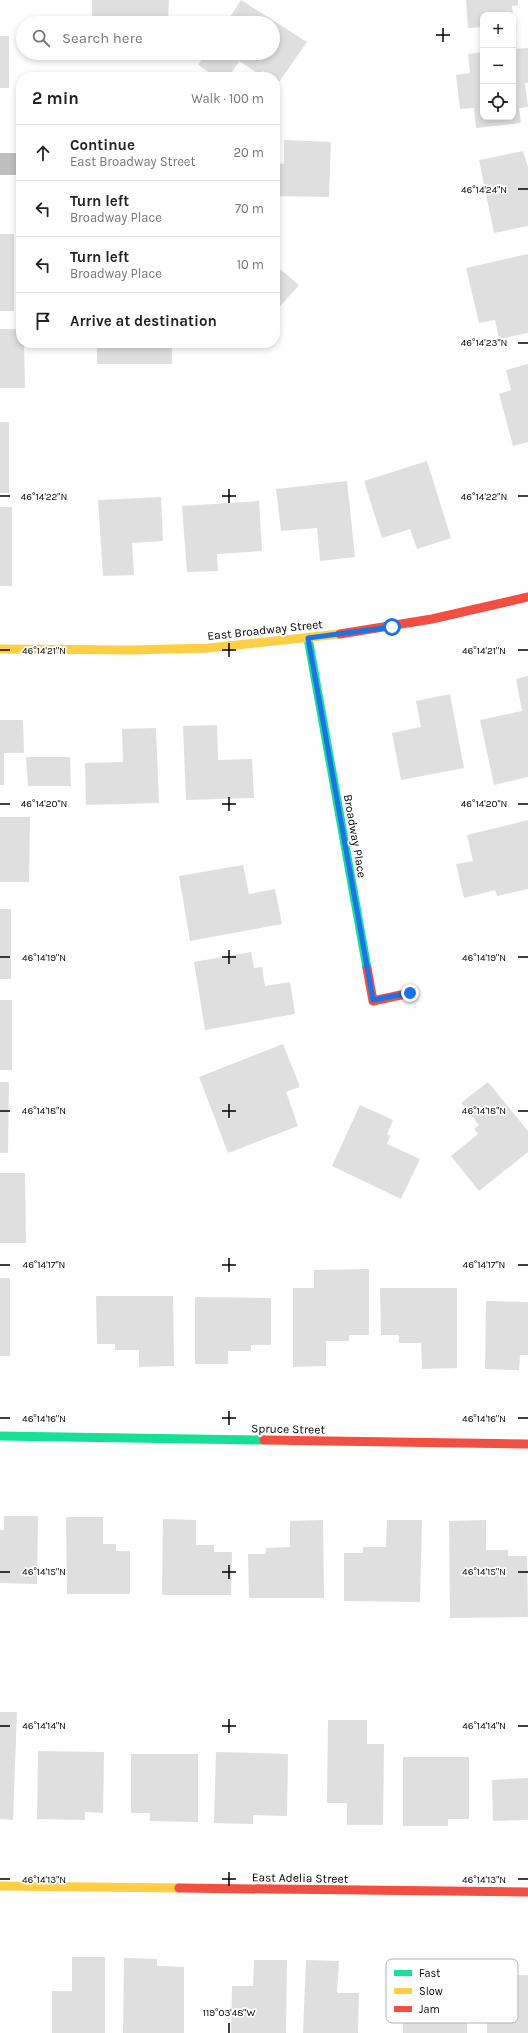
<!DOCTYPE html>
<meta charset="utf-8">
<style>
body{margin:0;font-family:Karla,sans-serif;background:#f6f6f6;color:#222}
.controls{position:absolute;right:12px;top:12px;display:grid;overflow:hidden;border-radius:8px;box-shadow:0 2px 6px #0003}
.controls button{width:36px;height:36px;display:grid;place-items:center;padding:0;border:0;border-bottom:1px solid #e0e0e0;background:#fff;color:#222;font:20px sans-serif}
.stop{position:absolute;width:12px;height:12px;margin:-9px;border:3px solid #1a73e8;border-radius:50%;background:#fff}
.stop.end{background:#1a73e8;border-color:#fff;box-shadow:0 1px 4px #0008}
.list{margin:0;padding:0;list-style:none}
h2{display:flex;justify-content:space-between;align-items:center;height:52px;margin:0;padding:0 16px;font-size:17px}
h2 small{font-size:13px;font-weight:400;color:#767676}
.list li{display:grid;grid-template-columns:26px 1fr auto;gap:12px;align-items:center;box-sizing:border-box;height:56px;padding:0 16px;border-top:1px solid #e0e0e0}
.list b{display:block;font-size:15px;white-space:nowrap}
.list p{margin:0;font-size:13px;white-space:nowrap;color:#767676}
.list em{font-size:13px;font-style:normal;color:#767676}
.icon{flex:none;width:22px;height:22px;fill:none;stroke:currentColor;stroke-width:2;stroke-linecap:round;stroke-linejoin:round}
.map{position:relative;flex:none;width:528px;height:2033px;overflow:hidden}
.search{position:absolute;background:#fff;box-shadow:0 2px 6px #0003;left:16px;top:16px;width:264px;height:44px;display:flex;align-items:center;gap:10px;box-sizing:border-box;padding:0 14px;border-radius:22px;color:#767676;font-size:15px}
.panel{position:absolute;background:#fff;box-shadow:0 2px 6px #0003;left:16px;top:72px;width:264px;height:276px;border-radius:16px}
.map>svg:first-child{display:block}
.building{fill:#dfdfdf}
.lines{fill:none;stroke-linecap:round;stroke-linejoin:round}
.street{stroke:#bebebe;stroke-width:22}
.fast{stroke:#16e098;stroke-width:9}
.slow{stroke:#ffcf43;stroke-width:9}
.jam{stroke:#f24e42;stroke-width:9}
.route{stroke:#1a73e8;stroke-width:5}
.ticks{fill:none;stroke:#000;stroke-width:1.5}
.labels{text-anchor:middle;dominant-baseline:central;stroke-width:3.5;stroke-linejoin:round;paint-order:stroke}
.street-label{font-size:12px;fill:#000;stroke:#fff}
.key{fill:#fff;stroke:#b2b2b2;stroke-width:1}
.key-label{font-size:11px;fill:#000}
.ticks-label{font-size:10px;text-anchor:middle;fill:#000;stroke:#fff;stroke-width:3.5;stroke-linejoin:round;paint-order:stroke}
</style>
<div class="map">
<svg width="528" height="2033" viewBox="0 0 528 2033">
<rect width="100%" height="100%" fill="#fff"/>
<g class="building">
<path d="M92,0H169L168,23H110V16H92Z"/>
<path d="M241,0L307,42L279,82L275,79V77H271L263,71L260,75L239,61L229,77H216L198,65L206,53H273V23H226Z"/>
<path d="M466,0H518V5L512,6L513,15H483V27L468,28Z"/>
<rect x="0" y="36" width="9" height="52"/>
<path d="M528,48V83H525L528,107L519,108L521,123L476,128L474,108L460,109L456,75L470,73L468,54L483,52V117H513V49Z"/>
<path d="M284,140L331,142L329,197L275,196V163L284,164Z"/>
<path d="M523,151L528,167V226L494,233L479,160Z"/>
<rect x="0" y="234" width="14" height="77"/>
<path d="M528,254V333L499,339L495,320L479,323L466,268Z"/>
<path d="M275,265L299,285L275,312Z"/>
<path d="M0,329H21V343H24L25,388H0Z"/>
<rect x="97" y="343" width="75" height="21"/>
<path d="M528,364V442L513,446L499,394L511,390L506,370Z"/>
<rect x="0" y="422" width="9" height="71"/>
<path d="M427,461L451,538L417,549L410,529L382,538L364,481Z"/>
<path d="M347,481L355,557L320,561L317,528L281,531L276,489Z"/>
<path d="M161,497L163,541L132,543L134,575L103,576L98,500Z"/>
<path d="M259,501L262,551L217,554L218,571L187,572L182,506Z"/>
<rect x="0" y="507" width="12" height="79"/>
<path d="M528,676V777L494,785L480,720L522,711L516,679Z"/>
<path d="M450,694L464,768L401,780L392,733L421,727L416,701Z"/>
<path d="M0,720H23L24,753H4V785H0Z"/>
<path d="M217,725L218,760L252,759L254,798L186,800L183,726Z"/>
<path d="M156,728L159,803L86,805L85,763L123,762L122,729Z"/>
<path d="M26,757H70L71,786H28Z"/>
<path d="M0,817H30L29,882H0Z"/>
<path d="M528,820V889L497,896L495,890L464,898L456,864L473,861L467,835Z"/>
<path d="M243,865L249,894L275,889L282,924L190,941L179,876Z"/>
<rect x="0" y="909" width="11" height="70"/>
<path d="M251,952L254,968L262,967L265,986L290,982L295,1014L205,1030L194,962Z"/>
<rect x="0" y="1000" width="12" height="70"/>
<path d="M283,1044L300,1087L286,1092L298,1126L228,1153L199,1077Z"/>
<path d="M0,1082H9L8,1153H0Z"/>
<path d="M488,1082L528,1131V1152L479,1191L451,1156L478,1134L474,1129L479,1125L461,1103Z"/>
<path d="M360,1105L393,1120L387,1134L390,1136L387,1144L420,1159L401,1199L332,1166Z"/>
<path d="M0,1173H25L26,1243H0Z"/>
<path d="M369,1269V1335H349V1341H326V1366L293,1367V1288H314V1270Z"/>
<rect x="0" y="1278" width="10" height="78"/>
<path d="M380,1288H457V1368L422,1369L421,1343H399V1335H381Z"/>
<path d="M96,1296H173L174,1366L139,1367V1350H115V1344H97Z"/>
<path d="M195,1297L271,1298V1345H251V1351H228V1364H195Z"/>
<path d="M486,1301L528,1302V1355H520L519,1370L485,1369Z"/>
<path d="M4,1516H38L37,1584L0,1583V1530H4Z"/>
<path d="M66,1517H103V1544H116V1551H130V1594H67Z"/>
<path d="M163,1519L196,1520V1545H214V1552H232L231,1595H162Z"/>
<path d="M323,1520L324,1598H249L248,1554H266V1548L290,1547V1521Z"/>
<path d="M387,1520H422L420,1602L344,1601V1553H363V1547H386Z"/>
<path d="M486,1520V1550H508V1556H527L528,1617L450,1618L449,1521Z"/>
<path d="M0,1712H17L13,1820L0,1819Z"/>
<path d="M328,1720H367V1744H384L383,1825H347V1803H327Z"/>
<path d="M38,1751L104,1752L103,1813L85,1812V1820L37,1819Z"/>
<path d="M216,1752L288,1754L287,1816L253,1815V1824L214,1823Z"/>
<path d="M131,1754H198V1822L150,1821V1813H131Z"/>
<path d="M403,1757H469V1819H448V1826H403Z"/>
<path d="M528,1778V1820L493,1821L492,1780Z"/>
<path d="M72,1957H105V2033H52V1991H72Z"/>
<path d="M124,1958L157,1959V1966L184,1967V2033H123Z"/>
<path d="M254,1960H287L286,2033H231L232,1986H253Z"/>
<path d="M306,1960L339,1961L337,1993H359L358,2033H303Z"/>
<path d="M404,1962H467V2033H403Z"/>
<path d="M487,1968H513V1975H528V2033H487Z"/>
</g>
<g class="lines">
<path class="street" d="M0,164H21"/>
<g class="fast">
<path d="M308,638L367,968"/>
<path d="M0,1436L264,1440"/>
</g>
<g class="slow">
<path d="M0,649L131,650L209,648L340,634"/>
<path d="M0,1886L179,1888"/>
</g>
<g class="jam">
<path d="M340,634L432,619L528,597"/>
<path d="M367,968L373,1001L410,993"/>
<path d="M264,1440L528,1444"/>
<path d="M179,1888L528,1892"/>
</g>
</g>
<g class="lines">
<path class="route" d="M392,627L308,638L373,1000L410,993"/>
</g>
<path class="ticks" d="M443,28V42M436,35H450M518,189H528M518,343H528M229,489V503M0,496H10M222,496H236M518,496H528M229,643V657M0,650H10M222,650H236M518,650H528M229,797V811M0,804H10M222,804H236M518,804H528M229,950V964M0,957H10M222,957H236M518,957H528M229,1104V1118M0,1111H10M222,1111H236M518,1111H528M229,1258V1272M0,1265H10M222,1265H236M518,1265H528M229,1411V1425M0,1418H10M222,1418H236M518,1418H528M229,1565V1579M0,1572H10M222,1572H236M518,1572H528M229,1719V1733M0,1726H10M222,1726H236M518,1726H528M229,1872V1886M0,1879H10M222,1879H236M518,1879H528M229,2023V2033"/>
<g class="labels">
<g class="street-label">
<text transform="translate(265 630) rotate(-6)">East Broadway Street</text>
<text transform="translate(355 836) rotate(80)">Broadway Place</text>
<text transform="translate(288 1429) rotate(1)">Spruce Street</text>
<text transform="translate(300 1878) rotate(1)">East Adelia Street</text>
</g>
</g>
<rect x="386" y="1959" width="132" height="64" rx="6" class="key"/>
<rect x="394" y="1970" width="18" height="6" fill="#16e098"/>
<rect x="394" y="1988" width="18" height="6" fill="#ffcf43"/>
<rect x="394" y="2006" width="18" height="6" fill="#f24e42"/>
<g class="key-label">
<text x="419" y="1977">Fast</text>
<text x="419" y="1995">Slow</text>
<text x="419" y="2013">Jam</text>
</g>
<g class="ticks-label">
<text x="484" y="193">46°14'24"N</text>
<text x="484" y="346">46°14'23"N</text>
<text x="44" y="500">46°14'22"N</text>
<text x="484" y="500">46°14'22"N</text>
<text x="44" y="654">46°14'21"N</text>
<text x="484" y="654">46°14'21"N</text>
<text x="44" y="807">46°14'20"N</text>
<text x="484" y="807">46°14'20"N</text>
<text x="44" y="961">46°14'19"N</text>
<text x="484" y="961">46°14'19"N</text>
<text x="44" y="1114">46°14'18"N</text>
<text x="484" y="1114">46°14'18"N</text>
<text x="44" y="1268">46°14'17"N</text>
<text x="484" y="1268">46°14'17"N</text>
<text x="44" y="1422">46°14'16"N</text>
<text x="484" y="1422">46°14'16"N</text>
<text x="44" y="1575">46°14'15"N</text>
<text x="484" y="1575">46°14'15"N</text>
<text x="44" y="1729">46°14'14"N</text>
<text x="484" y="1729">46°14'14"N</text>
<text x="44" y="1883">46°14'13"N</text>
<text x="484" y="1883">46°14'13"N</text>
<text x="229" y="2016">119°03'48"W</text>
</g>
</svg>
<div class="controls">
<button>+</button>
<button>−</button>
<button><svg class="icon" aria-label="locate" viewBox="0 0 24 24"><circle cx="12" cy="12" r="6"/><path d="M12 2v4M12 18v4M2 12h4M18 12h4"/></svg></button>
</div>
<div class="stop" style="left:392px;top:627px"></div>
<div class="stop end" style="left:410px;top:993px"></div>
<div class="search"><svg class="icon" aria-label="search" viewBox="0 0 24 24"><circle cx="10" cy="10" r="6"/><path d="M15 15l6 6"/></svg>Search here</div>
<section class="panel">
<h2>2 min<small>Walk · 100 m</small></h2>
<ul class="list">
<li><svg class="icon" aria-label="ahead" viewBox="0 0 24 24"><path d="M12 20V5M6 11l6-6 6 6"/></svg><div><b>Continue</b><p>East Broadway Street</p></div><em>20 m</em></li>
<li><svg class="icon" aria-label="left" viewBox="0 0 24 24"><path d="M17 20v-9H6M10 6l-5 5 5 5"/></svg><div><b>Turn left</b><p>Broadway Place</p></div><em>70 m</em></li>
<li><svg class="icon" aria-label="left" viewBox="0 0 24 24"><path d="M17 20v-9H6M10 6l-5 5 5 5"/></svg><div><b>Turn left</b><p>Broadway Place</p></div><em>10 m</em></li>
<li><svg class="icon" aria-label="arrive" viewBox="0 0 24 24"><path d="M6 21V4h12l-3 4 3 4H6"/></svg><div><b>Arrive at destination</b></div></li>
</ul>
</section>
</div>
